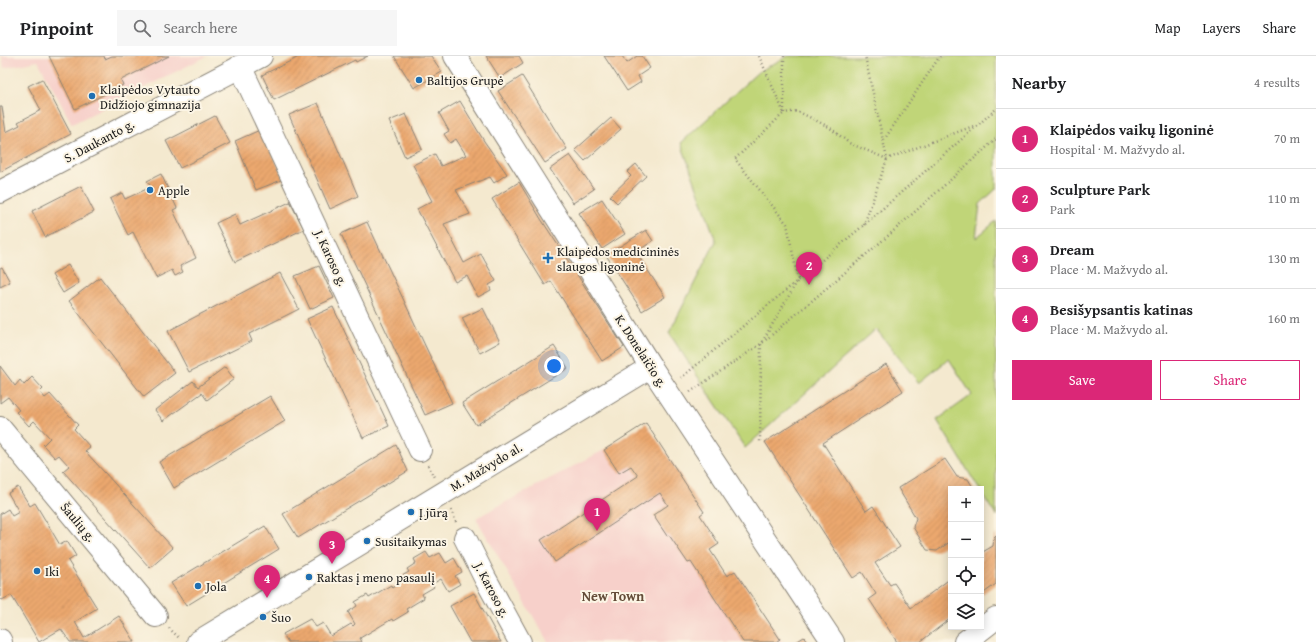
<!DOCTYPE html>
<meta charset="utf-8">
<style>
body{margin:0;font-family:"Gentium Book Plus",serif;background:#f6f6f6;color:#202124}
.controls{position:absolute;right:12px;bottom:12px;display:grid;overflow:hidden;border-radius:0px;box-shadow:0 2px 10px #0003}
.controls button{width:36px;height:36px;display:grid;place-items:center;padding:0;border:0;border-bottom:1px solid #e0e0e0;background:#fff;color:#202124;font:20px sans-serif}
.you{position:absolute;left:554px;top:310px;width:14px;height:14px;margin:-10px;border:3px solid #fff;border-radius:50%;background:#1a73e8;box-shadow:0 0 0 6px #1a73e833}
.badge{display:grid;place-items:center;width:26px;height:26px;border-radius:50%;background:#db2777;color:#fff;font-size:13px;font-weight:700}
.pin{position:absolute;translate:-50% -33px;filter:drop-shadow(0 1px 2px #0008)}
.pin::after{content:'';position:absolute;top:21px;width:14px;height:12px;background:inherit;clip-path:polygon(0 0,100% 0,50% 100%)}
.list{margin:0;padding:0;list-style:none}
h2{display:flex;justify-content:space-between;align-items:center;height:52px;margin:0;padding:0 16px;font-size:17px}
h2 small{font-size:13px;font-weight:400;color:#757577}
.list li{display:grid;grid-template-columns:26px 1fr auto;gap:12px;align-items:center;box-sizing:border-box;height:60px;padding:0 16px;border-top:1px solid #e0e0e0}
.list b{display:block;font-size:15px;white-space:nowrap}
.list p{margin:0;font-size:13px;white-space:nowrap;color:#757577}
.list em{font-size:13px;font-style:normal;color:#757577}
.actions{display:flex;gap:8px;padding:12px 16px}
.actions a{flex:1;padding:9px 0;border:1px solid #db2777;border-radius:0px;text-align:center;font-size:14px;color:#db2777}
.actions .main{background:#db2777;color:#fff}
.icon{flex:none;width:22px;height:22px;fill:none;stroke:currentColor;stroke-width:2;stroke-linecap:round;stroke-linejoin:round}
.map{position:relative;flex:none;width:996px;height:586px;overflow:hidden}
header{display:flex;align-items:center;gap:24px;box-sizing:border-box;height:56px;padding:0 20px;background:#fff;border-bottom:1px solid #e0e0e0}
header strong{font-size:19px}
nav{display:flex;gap:22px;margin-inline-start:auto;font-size:14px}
.search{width:280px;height:36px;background:#f6f6f6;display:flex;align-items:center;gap:10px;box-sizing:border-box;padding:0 14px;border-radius:0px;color:#757577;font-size:15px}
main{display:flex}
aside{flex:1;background:#fff}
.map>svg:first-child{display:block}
.built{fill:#f7d0ca}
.green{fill:#c0d578;stroke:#6e784a}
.building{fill:url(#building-hatch)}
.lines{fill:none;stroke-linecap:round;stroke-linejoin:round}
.minor-casing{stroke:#888276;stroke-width:24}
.path{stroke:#888276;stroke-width:2.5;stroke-dasharray:1 3;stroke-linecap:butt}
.minor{stroke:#fff;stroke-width:22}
.poi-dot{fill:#1f6fb2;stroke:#fcf5e5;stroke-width:1.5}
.labels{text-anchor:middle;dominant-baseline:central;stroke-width:4;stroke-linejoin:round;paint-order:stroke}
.poi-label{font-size:13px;fill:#1c1c1c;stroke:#fcf5e5;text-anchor:start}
.street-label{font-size:13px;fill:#1c1c1c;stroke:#fcf5e5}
.neighbourhood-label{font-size:14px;font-weight:bold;fill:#644d39;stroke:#fcf5e5}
</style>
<header>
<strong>Pinpoint</strong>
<div class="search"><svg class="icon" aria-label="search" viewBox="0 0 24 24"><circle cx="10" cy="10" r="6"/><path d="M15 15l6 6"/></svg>Search here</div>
<nav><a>Map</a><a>Layers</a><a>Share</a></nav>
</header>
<main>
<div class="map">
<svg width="996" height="586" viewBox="0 0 996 586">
<defs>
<pattern id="building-hatch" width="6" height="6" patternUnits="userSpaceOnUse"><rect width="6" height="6" fill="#eba76e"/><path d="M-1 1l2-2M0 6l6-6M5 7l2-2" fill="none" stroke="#c98f5f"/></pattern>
</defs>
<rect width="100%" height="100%" fill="#fcf5e5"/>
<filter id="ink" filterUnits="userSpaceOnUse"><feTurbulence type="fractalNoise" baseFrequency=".025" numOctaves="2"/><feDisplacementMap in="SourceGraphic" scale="8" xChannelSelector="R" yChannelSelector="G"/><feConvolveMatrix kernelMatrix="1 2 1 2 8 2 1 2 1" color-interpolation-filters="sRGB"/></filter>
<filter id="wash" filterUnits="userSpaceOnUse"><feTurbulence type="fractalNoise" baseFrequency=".012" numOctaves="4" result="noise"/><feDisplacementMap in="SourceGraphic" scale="16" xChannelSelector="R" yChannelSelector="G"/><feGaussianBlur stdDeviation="0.9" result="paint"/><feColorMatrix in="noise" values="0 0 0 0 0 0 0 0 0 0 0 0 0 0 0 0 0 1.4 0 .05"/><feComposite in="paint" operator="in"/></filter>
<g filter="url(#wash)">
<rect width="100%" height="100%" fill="#f4e9cf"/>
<g class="built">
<path d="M2,0H207L72,68L38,5L4,12Z"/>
<path d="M646,367L704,456L700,459L719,488L710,494L727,520L735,515L780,583L784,586H548L476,462L604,394Z"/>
</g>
<path class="green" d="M788,0H996V133L980,148L976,182L996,165V460L981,436V433H979L937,364L972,339L949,303L919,327L876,273L745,392L669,277L716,185L681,87L758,16Z"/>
<g id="blocks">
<g class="building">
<path d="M49,0H104L105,3L112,0H169L121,24L123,29L75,53Z"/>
<path d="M301,0H368L356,6L355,4L274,44L262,19Z"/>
<path d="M394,0H431L442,16L414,32Z"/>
<path d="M486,0H519L523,7L500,22Z"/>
<path d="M604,0H622L627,7L637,0H642L650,12L638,20L641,26L627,35Z"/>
<path d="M522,20L567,93L545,107L498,35Z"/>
<path d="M42,23L71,78L0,116V51H2L6,76L20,69L18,66L41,54L28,30Z"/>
<path d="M460,45L484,85L507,118L494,127L490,121L456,134L470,158L444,168L464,207L481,198L496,225L489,229L491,234L478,241L467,220L455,226L417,153L432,145L413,109L435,98L441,110L466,99L456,83L450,87L444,78L449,75L439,57Z"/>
<path d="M318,47L358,140L330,153L289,59Z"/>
<path d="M406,58L422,93L405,101L389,65Z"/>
<path d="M215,60L230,87L180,112L166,85Z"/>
<path d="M611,62L621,73L585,105L575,94Z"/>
<path d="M262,73L284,123L256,134L235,85Z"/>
<path d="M570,99L594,133L573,147L550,113Z"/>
<path d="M636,108L646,120L617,147L610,140L631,120L627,116Z"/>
<path d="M161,118L177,152L173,154L196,202L180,210L183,216L175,220L172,214L156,222L133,176L128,179L110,143L122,137L125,143L151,131L147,125Z"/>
<path d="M519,126L541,163L624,291L602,305L551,225L545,229L492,143Z"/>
<path d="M81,130L94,156L45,181L32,155Z"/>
<path d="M602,143L625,178L602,193L579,157Z"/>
<path d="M290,146L304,173L235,206L216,167L235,158L240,169Z"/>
<path d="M367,166L452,347L425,359L341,178Z"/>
<path d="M646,174L653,185L636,196L665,241L642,255L606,199Z"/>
<path d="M68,209L79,227L63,237L52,219Z"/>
<path d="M319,210L334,242L310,253L295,220Z"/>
<path d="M2,211L10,226L0,231V212Z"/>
<path d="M280,217L299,253L249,278L252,285L189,316L168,275Z"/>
<path d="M100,221L175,317L144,341L69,245Z"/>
<path d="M333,251L389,370L363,382L307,263Z"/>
<path d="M483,252L500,286L480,297L462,262Z"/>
<path d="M554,290L568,312L476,369L462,347Z"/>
<path d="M886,308L903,335L823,387L866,455L873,450L900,491L875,507L890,529L894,527L911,552L951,522V562L920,586H897L869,543L876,538L862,516L853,522L765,386Z"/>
<path d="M0,310L15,330L20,324L24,329L32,321L43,333L40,336L45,342L50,338L78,369L74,373L90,391L85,395L173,492L150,512L63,415L69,410L59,399L55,402L43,389L50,382L34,365L29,370L16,356L19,354L8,341L0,347Z"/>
<path d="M225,311L234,323L207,344L202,337L163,365L155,354L193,325L198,331Z"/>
<path d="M270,340L285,365L174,432L159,406Z"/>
<path d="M646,367L704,456L700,459L719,488L710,494L727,520L735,515L780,583L776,586H743L691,506L688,507L669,479L667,480L653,459L668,449L660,437L555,506L541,484L638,420L631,410L619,417L604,394Z"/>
<path d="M396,389L408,415L298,482L283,458Z"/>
<path d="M945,403L957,421L968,423L974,433H951V485L937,495L927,494L913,471L916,462L898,432Z"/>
<path d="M18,431L30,450L35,447L60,489L67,485L76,500L68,505L97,552L75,566L84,582L119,560L135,586H70L61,573L39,586L11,539L2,544L0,542V458L8,453L12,460L19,456L8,437Z"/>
<path d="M265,470L279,493L186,550L171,527Z"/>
<path d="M996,479V528L981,539V497L993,490L994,481Z"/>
<path d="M426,496L430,502L440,497L446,507L454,502L462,516L455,520L460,528L448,535L441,523L432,528L434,531L422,538L424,542L406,553L408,556L393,565L392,563L360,582L362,586H288L283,578L310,563L316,571L323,567L331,580L351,568L353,570L355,568L348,556L357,550L355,546L367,539L369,542L391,529L392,532L398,528L396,523L409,516L407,513L416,507L414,503Z"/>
<path d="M474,537L498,581L501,586H470L450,550Z"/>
<path d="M804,581L808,586H796Z"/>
</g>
</g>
</g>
<g filter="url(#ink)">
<use href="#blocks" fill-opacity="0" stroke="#888276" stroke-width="1"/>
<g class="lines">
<g class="minor-casing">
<g id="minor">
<path d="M455,0L651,311L833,586"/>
<path d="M240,10L420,394"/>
<path d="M0,136L261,0"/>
<path d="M0,372L156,560"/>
<path d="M465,482L485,522L520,586"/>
<path d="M0,584L1,586"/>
<path d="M198,586L651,311"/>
<path d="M965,586L996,562"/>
</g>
</g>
<g class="path">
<path d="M759,0L784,57L735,103L787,168L798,224L761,288L760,388"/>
<path d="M784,0V57L797,55L829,71L849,87L887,103L976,69"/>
<path d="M884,84L940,0"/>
<path d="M864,169L887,103L865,0"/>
<path d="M681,322L864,169L996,53"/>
<path d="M690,336L761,288L889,179L996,83"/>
<path d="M428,409L434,421"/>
<path d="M451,454L456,466"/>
<path d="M169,572L180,583"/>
</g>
<use href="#minor" class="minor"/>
</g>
</g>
<g class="poi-dot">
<circle cx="419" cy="24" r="4"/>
<circle cx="92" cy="40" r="4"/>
<circle cx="150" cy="134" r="4"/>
<path d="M546 196h4v4h4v4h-4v4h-4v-4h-4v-4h4z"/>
<circle cx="411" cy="456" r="4"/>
<circle cx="367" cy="485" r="4"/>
<circle cx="37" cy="515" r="4"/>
<circle cx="309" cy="521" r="4"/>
<circle cx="198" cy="530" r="4"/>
<circle cx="263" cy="561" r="4"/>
</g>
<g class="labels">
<g class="poi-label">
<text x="427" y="24">Baltijos Grupė</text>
<text x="100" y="33">Klaipėdos Vytauto<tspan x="100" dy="15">Didžiojo gimnazija</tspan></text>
<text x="158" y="134">Apple</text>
<text x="557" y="195">Klaipėdos medicininės<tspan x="557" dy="15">slaugos ligoninė</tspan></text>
<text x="419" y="456">Į jūrą</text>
<text x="375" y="485">Susitaikymas</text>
<text x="45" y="515">Iki</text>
<text x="317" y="521">Raktas į meno pasaulį</text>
<text x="206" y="530">Jola</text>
<text x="271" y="561">Šuo</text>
</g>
<g class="street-label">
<text transform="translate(99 85) rotate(-28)">S. Daukanto g.</text>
<text transform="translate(331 202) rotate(65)">J. Karoso g.</text>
<text transform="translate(641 295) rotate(57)">K. Donelaičio g.</text>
<text transform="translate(486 411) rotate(-31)">M. Mažvydo al.</text>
<text transform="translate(78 466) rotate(50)">Šaulių g.</text>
<text transform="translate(492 534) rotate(62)">J. Karoso g.</text>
</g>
<g class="neighbourhood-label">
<text x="613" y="540">New Town</text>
</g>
</g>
</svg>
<div class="controls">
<button>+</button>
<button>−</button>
<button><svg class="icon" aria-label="locate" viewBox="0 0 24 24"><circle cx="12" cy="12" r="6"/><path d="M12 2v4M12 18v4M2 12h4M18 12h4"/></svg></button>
<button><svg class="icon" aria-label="layers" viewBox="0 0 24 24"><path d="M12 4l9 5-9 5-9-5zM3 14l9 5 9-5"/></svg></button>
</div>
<div class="you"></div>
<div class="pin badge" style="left:597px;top:475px">1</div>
<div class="pin badge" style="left:809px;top:229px">2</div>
<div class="pin badge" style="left:332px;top:508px">3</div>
<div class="pin badge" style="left:267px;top:542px">4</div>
</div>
<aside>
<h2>Nearby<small>4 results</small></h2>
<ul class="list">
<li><span class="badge">1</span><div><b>Klaipėdos vaikų ligoninė</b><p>Hospital · M. Mažvydo al.</p></div><em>70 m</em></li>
<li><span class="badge">2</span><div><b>Sculpture Park</b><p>Park</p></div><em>110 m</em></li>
<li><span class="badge">3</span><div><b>Dream</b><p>Place · M. Mažvydo al.</p></div><em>130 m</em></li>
<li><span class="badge">4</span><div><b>Besišypsantis katinas</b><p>Place · M. Mažvydo al.</p></div><em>160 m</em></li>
</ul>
<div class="actions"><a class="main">Save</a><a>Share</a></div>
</aside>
</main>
